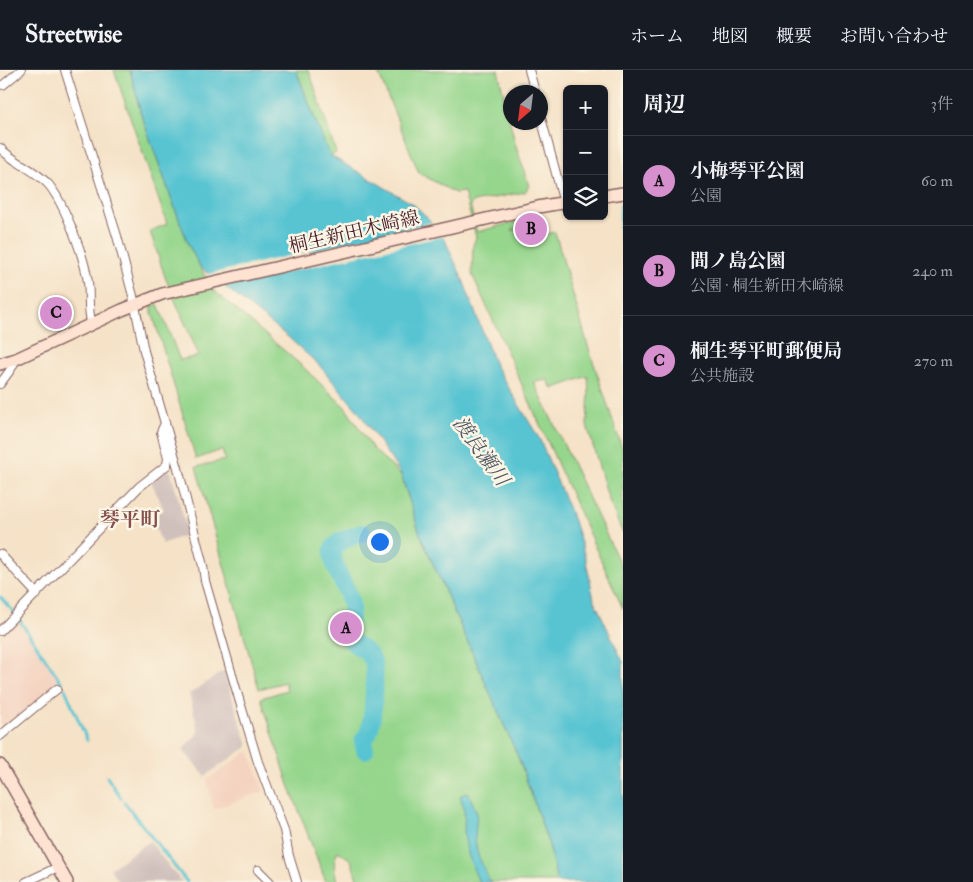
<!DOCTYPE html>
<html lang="ja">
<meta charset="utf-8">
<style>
body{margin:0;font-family:"IM FELL Double Pica","Noto Serif JP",serif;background:#20242c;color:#f1f3f6}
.controls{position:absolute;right:15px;top:15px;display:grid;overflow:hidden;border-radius:8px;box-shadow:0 1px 4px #0004}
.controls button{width:45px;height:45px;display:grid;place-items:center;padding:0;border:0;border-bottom:1px solid #363941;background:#171b24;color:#f1f3f6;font:25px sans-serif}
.compass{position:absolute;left:503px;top:15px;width:45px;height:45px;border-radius:50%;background:#171b24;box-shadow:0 1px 4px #0004;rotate:208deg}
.you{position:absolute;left:379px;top:471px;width:18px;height:18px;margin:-12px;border:4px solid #fff;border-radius:50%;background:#1a73e8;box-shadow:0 0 0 8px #1a73e833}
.badge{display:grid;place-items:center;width:32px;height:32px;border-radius:50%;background:#d690ce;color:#111;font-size:16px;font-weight:700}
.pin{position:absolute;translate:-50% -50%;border:2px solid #fff;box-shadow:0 1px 5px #0006}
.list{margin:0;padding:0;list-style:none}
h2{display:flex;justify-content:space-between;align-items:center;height:65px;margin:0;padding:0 20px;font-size:21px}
h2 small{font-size:16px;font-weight:400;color:#9ea1a6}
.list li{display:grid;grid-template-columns:32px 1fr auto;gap:15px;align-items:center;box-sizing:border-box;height:90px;padding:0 20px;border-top:1px solid #363941}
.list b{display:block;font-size:19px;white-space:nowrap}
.list p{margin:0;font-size:16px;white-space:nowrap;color:#9ea1a6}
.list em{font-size:16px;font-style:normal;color:#9ea1a6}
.icon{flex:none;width:28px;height:28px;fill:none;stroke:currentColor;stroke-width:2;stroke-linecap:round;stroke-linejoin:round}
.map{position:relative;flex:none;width:623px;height:812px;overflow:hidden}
header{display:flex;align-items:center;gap:30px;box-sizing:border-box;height:70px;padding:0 25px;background:#171b24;border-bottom:1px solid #363941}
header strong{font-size:24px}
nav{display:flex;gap:28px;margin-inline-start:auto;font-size:18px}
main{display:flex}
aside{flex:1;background:#171b24}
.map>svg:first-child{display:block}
.built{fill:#f4d3c0}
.industrial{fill:#d0c0bc}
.green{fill:#95d68c;stroke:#707a5c}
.water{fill:#58c4d2;stroke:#51727e}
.pier{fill:#f5e2c7}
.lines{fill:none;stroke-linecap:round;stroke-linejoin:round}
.stream{stroke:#58c4d2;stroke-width:3}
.river{stroke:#58c4d2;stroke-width:18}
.street-casing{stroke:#866362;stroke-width:10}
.secondary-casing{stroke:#866362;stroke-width:14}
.street{stroke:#fff;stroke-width:8}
.secondary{stroke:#fee3d2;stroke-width:11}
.labels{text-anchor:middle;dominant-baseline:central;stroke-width:5;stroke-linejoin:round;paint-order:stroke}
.street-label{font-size:19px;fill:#4a1f2b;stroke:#fcf5e5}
.water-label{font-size:20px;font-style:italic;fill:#4f5965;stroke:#fcf5e5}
.neighbourhood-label{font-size:20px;font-weight:bold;fill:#854f4e;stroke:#fcf5e5}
</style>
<header>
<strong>Streetwise</strong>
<nav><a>ホーム</a><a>地図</a><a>概要</a><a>お問い合わせ</a></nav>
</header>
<main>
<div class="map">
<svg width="623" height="812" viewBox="0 0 623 812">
<rect width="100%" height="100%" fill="#fcf5e5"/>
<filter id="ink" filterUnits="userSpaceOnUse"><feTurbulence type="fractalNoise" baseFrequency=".02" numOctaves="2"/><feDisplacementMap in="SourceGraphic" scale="10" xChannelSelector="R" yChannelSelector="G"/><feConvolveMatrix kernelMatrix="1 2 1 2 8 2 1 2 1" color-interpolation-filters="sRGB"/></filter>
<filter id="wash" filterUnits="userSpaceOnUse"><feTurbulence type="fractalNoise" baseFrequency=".0096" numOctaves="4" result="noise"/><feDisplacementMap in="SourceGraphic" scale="20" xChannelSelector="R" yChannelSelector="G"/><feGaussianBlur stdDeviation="1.12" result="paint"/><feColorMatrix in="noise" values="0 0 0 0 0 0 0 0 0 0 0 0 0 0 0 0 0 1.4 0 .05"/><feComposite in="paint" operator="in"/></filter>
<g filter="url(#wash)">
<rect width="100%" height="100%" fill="#f5e2c7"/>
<g class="built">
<path d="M17,549L60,613L0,661V566Z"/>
<path d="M247,682H249L264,721L214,739L207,710Z"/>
</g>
<g class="industrial">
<path d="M168,400L171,402L188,464L162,474L151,446L164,440L151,411Z"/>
<path d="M224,601L248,676L205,706L183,680L199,662L189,624Z"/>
<path d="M150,771L167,794L182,812H119L110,799Z"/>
</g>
<g class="green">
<path d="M114,0H130L141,44L188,174L212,219L301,295L345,337L373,379L401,405L420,464L519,689L549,775L557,812H358L351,790L338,781C332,792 335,800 337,812H326L289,715L261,628L287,620L285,612L259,619L196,397L225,390L222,380L196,389L152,242V236L158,234L180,290L199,286L165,207L150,161L167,154Z"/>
<path d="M296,0H309L336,83L331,86L325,75Z"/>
<path d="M377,0H498L515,73L529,116L525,122L473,132L470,135L477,162L537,146L525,154L512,160C528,162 529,153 542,165L555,162L588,276L623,381V464L609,431L587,355L589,323L588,306L552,319L548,310L534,312L623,500V539L472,204L473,176L476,167L464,122L455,123L419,103Z"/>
</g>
<g class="water">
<path d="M130,0H296L325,75L331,86L413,134L427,147L445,170L463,210L495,295L540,370L574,451L585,486L594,530L623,592V812H557L549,775L519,689L420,464L401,404L359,342L319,295L288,267L200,197L188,174L141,44Z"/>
<path d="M468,722L477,743L475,769L478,785L490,812H479C473,799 467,784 465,770C462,752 468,745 460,726Z"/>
</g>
<path class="pier" d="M434,152L444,166L221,217L205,205Z"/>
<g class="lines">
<g class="stream">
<path d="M621,135L620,167L622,172"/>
<path d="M0,527L14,542"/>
<path d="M18,548L62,613"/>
<path d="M65,619L87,670"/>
<path d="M107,707L121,728"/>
<path d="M124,732L187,812"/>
</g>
<path class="river" d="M362,463C354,466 339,470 334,477C326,488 349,519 351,534C353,545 345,557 350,568C354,577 367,578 372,589C377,599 373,650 369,661C368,665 365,668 363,671L365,680"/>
</g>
</g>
<g filter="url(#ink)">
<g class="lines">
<g class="street-casing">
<g id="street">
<path d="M65,0L117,166L133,226L144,281L178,398L203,496L205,511L239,629L258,692L284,760L289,786L297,812"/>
<path d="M529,0L535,22"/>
<path d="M3,15L21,0"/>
<path d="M540,44L564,133"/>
<path d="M0,78C14,93 35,99 49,115C65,135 84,186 88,212C90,226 87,241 92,254"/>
<path d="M0,314L11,299L16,289"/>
<path d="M0,484L37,524"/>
<path d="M0,561L139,417L167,395L168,388L161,362L165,353"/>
<path d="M0,666L57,619"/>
<path d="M258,800L270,812"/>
<path d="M26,812L58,797"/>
</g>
</g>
<g class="secondary-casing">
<g id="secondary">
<path d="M604,126L623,123"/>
<path d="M0,294L16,289L122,240L162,224L538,137L567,132"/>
<path d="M0,695L67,812"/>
</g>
</g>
<use href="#street" class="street"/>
<use href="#secondary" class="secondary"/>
</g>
</g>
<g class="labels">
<g class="street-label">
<text transform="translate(354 162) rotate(-13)">桐生新田木崎線</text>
</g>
<g class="water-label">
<text transform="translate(481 381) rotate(54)">渡良瀬川</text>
</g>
<g class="neighbourhood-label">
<text x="130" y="449">琴平町</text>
</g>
</g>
</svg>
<div class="controls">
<button>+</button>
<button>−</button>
<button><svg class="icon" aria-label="layers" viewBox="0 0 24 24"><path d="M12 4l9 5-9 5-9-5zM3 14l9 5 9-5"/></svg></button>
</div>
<svg class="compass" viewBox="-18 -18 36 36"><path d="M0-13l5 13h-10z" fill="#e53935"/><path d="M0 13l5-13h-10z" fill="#9ea1a6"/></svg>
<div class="you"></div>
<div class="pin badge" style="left:346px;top:558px">A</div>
<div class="pin badge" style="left:531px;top:159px">B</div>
<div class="pin badge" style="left:56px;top:243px">C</div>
</div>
<aside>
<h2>周辺<small>3件</small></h2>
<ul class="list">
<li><span class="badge">A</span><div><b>小梅琴平公園</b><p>公園</p></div><em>60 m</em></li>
<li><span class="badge">B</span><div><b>間ノ島公園</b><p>公園 · 桐生新田木崎線</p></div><em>240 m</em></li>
<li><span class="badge">C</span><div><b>桐生琴平町郵便局</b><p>公共施設</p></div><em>270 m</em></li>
</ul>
</aside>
</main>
